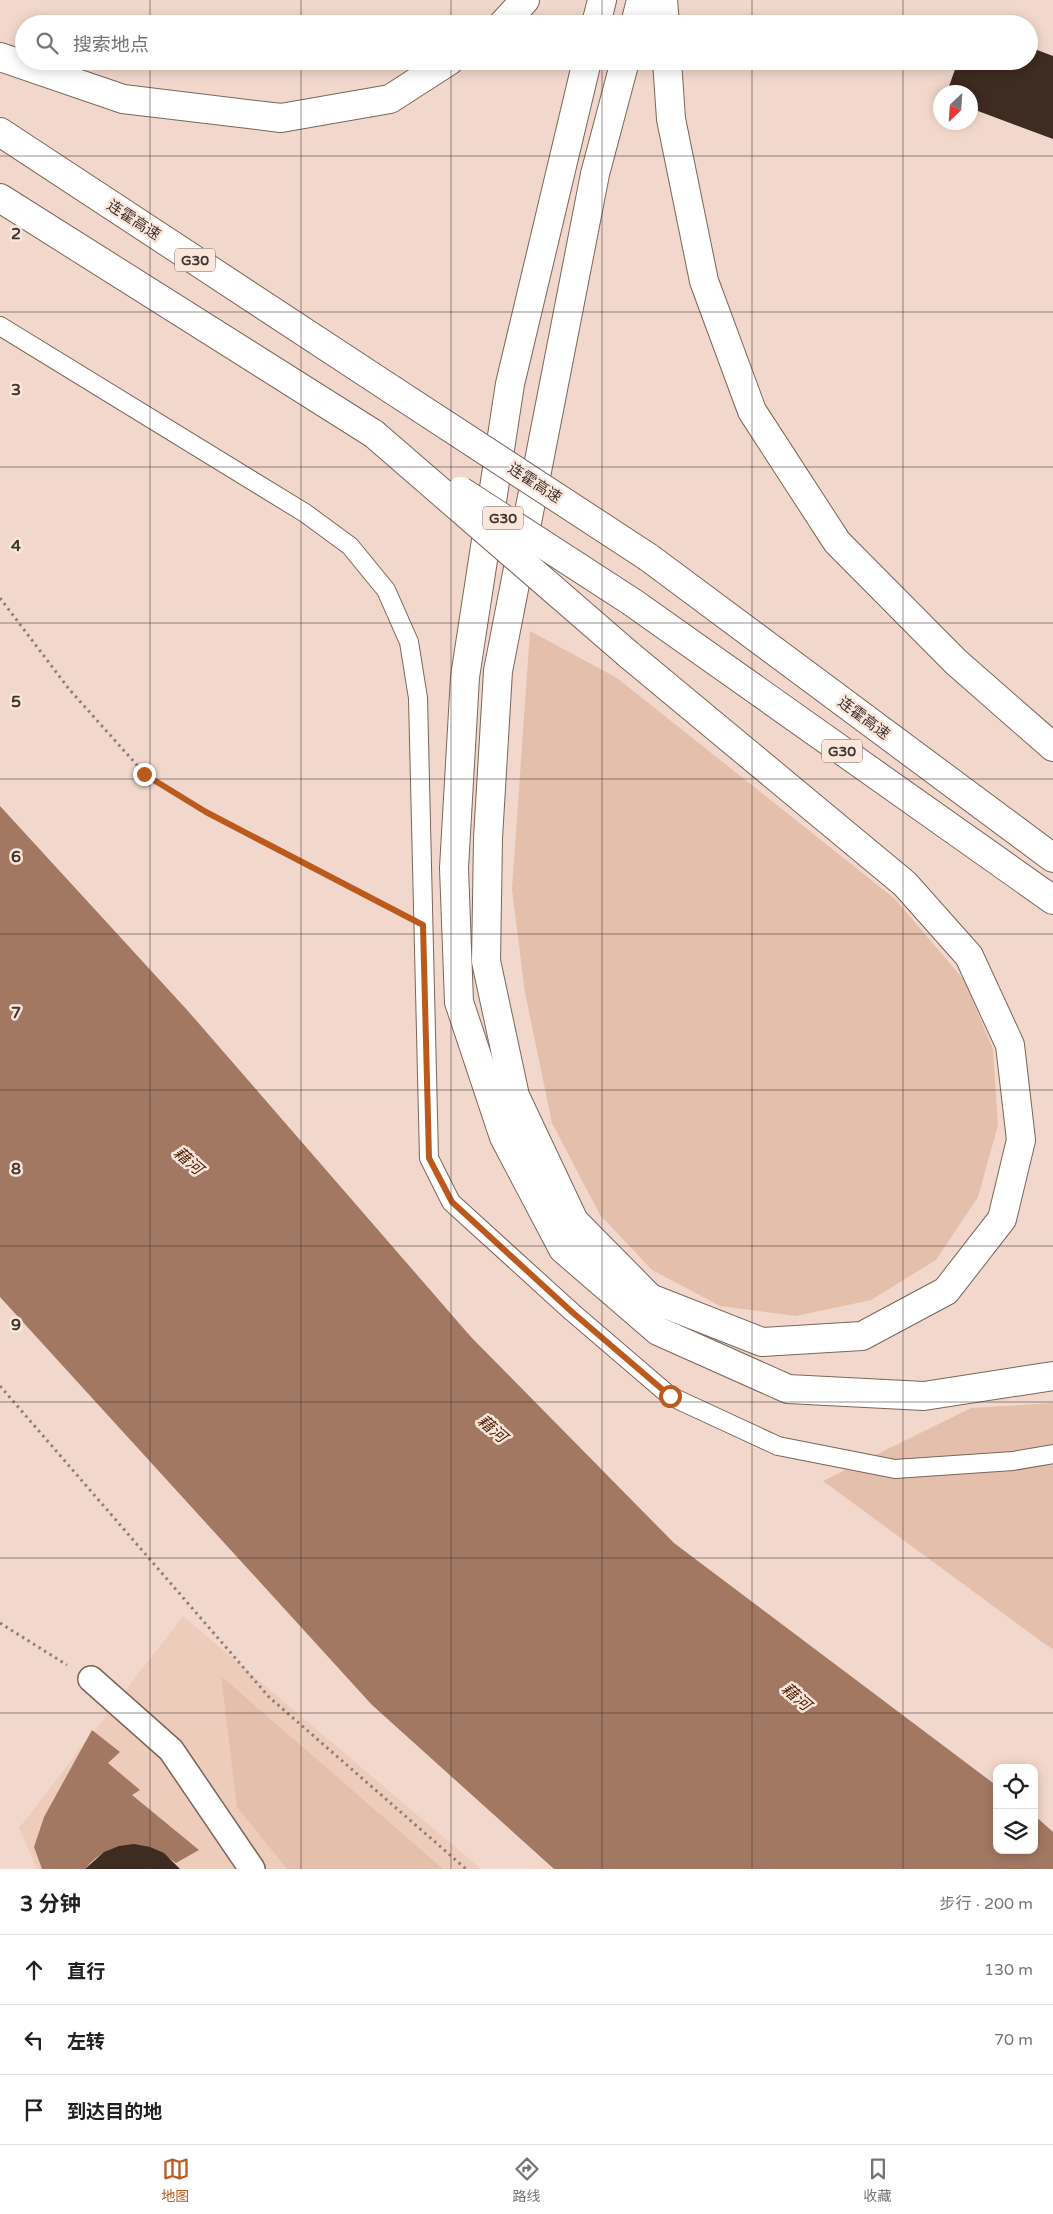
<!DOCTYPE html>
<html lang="zh">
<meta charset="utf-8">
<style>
body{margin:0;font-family:"Varela Round","Noto Sans SC",sans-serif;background:#f2f2f2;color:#202124}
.controls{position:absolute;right:15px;bottom:15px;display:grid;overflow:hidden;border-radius:10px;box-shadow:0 2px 12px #0003}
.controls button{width:45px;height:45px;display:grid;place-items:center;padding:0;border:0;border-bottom:1px solid #e0e0e0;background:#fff;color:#202124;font:25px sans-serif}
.compass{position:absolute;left:933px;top:85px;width:45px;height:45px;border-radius:50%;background:#fff;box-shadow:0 2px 12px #0003;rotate:205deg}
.stop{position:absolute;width:15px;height:15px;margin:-11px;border:4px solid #bc5a1e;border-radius:50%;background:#fff}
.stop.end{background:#bc5a1e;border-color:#fff;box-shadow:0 1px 5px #0008}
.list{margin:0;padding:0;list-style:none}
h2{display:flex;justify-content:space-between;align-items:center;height:65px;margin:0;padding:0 20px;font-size:21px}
h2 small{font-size:16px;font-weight:400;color:#757577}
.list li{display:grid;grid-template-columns:32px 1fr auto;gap:15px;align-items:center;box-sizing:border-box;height:70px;padding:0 20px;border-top:1px solid #e0e0e0}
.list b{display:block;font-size:19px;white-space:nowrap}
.list em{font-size:16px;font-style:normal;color:#757577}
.icon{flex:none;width:28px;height:28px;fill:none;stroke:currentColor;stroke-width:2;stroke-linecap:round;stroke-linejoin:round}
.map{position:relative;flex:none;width:1053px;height:1869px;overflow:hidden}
.search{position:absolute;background:#fff;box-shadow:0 2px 12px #0003;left:15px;right:15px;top:15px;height:55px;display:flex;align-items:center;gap:12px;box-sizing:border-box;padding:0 18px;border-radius:28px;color:#757577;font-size:19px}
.sheet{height:275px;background:#fff}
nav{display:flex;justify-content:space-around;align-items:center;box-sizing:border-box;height:70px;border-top:1px solid #e0e0e0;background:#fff;font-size:14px;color:#757577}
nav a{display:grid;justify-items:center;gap:2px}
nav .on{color:#bc5a1e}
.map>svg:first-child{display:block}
.built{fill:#edccbc}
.green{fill:#e4bfac}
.water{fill:#a37863}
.building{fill:#3e2b21}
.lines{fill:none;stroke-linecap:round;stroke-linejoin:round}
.service-casing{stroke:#7b655a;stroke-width:20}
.pedestrian-casing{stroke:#7b655a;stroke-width:28}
.motorway-casing{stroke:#7b655a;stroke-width:30}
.path{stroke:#907f77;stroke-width:3;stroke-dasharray:2.5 4;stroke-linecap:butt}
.service{stroke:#fff;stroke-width:18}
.pedestrian{stroke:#fff;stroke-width:25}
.motorway{stroke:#fff;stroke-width:28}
.motorway-bridge-casing{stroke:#7b655a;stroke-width:30;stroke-linecap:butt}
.motorway-bridge{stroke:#fff;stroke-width:28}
.route{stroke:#bc5a1e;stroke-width:6}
.grid{fill:none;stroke:#3f3530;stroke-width:1;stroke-opacity:0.55}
.labels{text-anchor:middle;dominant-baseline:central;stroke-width:5;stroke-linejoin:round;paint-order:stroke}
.shield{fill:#fbe6dc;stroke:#776a64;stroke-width:1}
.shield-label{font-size:14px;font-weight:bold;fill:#3f3530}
.street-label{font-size:15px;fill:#3f3530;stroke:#fbe6dc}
.water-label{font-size:16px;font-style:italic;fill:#4d2208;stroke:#fbe6dc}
.grid-label{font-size:16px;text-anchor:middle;font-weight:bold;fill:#3f3530;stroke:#fbe6dc;stroke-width:5;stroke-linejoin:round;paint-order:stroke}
</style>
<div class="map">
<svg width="1053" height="1869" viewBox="0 0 1053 1869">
<rect width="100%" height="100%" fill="#f2d8cc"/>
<path class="built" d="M183,1616L481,1869H37L19,1828Z"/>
<g class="green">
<path d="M530,631L617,678L895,899L964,980L993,1049L998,1125L978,1197L936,1260L871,1300L796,1316L720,1306L652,1270L600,1215L552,1123L525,993L512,889Z"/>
<path d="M1053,1403V1650L823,1481L971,1408Z"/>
<path d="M221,1676L443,1869H287L237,1807Z"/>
</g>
<g class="water">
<path d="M0,806L188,1011L471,1337L674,1543L997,1786V1850H1034V1815L1053,1832V1869H554L372,1705L0,1297Z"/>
<path d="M92,1730L120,1752L108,1763L140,1790L132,1795L199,1850L176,1863C147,1840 109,1839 85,1869H42L34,1847L44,1817Z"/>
</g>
<g class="building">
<path d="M1029,47L1053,56V139L970,108V92H947L958,61H1029Z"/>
<path d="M134,1844L150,1847L164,1853L180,1869H85L104,1852L119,1846Z"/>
</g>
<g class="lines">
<g class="service-casing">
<path id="service" d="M0,326L305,513L350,546L386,590L409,642L418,698L429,1158L451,1202L572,1312L670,1396L778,1446L895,1469L1013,1461L1053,1454"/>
</g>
<g class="pedestrian-casing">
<path id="pedestrian" d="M91,1679L171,1750L252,1869"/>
</g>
<g class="motorway-casing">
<g id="motorway">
<path d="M663,0L665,24"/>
<path d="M503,24L525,0"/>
<path d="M596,24L602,0"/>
<path d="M635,24L641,0"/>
<path d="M0,57L123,99L281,118L390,99L449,61"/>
<path d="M587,61L510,384L465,677L454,868L459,1002L504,1137L563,1249L658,1331L788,1389L924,1396L1053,1376"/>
<path d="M625,61L595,174L498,671L488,838L486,961L515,1096L574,1221L650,1298L762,1342L862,1336L946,1291L1002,1219L1021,1140L1010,1045L969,956L905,884L628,654"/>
<path d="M667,61L671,119L704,281L752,411L837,542L956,662L1053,747"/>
<path d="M0,132L391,389"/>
<path d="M0,198L374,434"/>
<path d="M648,557L1053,858"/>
<path d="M632,602L1053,900"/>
</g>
</g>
<g class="path">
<path d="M0,598L69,689L144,773L207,812L400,913"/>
<path d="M0,1386L269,1697L466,1869"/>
<path d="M0,1623L67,1665"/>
</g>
<use href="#service" class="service"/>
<use href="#pedestrian" class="pedestrian"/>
<use href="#motorway" class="motorway"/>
<g class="motorway-bridge-casing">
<g id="motorway-bridge">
<path d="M391,389L648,557"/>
<path d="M374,434L628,654"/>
<path d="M461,491L632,602"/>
</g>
</g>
<use href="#motorway-bridge" class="motorway-bridge"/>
</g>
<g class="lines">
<path class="route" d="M144,774L206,812L423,925L429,1158L452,1202L572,1312L670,1396"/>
</g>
<path class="grid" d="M150,0V24M301,0V24M451,0V24M602,0V24M752,0V24M903,0V24M150,61V1869M301,61V1869M451,61V1869M602,61V1869M752,61V1869M903,61V1869M0,156H1053M0,312H1053M0,467H1053M0,623H1053M0,779H1053M0,934H1053M0,1090H1053M0,1246H1053M0,1402H1053M0,1558H1053M0,1713H1053"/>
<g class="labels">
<g class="shield">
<rect x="175" y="248.5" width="40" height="23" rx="4"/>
<rect x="483" y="506.5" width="40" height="23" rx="4"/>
<rect x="822" y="739.5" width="40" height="23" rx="4"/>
</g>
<g class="shield-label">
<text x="195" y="260">G30</text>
<text x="503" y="518">G30</text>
<text x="842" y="751">G30</text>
</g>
<g class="street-label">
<text transform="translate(134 220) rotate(33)">连霍高速</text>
<text transform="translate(535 483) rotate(33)">连霍高速</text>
<text transform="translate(864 718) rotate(37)">连霍高速</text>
</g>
<g class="water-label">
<text transform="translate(188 1161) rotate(41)">藉河</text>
<text transform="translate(492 1429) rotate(41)">藉河</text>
<text transform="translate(796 1697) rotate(41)">藉河</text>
</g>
</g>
<g class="grid-label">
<text x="16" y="239">2</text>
<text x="16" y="395">3</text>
<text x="16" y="551">4</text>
<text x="16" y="707">5</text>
<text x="16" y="862">6</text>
<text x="16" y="1018">7</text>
<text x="16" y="1174">8</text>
<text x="16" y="1330">9</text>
</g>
</svg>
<div class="controls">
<button><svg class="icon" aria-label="locate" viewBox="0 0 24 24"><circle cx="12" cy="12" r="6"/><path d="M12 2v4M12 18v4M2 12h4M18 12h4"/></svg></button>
<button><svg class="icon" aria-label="layers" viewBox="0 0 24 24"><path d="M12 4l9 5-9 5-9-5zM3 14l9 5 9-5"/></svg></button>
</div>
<svg class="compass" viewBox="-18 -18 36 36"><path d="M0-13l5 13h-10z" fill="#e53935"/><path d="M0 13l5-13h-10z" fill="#757577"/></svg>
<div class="stop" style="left:670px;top:1396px"></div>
<div class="stop end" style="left:144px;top:774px"></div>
<div class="search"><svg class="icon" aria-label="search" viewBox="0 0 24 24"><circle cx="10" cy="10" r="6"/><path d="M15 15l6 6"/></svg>搜索地点</div>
</div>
<section class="sheet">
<h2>3 分钟<small>步行 · 200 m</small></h2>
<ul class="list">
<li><svg class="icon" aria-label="ahead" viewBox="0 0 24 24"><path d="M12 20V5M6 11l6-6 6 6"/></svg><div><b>直行</b></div><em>130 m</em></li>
<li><svg class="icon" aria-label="left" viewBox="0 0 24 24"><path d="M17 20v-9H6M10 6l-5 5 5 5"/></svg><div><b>左转</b></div><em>70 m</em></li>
<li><svg class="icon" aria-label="arrive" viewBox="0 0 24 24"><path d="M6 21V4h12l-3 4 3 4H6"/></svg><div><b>到达目的地</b></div></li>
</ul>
</section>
<nav>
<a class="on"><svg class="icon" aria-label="map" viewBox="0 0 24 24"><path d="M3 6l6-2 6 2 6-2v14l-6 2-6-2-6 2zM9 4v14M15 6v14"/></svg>地图</a>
<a><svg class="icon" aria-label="directions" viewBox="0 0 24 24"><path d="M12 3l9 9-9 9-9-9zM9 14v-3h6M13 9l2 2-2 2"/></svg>路线</a>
<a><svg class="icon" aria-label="saved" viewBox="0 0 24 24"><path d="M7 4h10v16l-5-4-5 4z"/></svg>收藏</a>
</nav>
